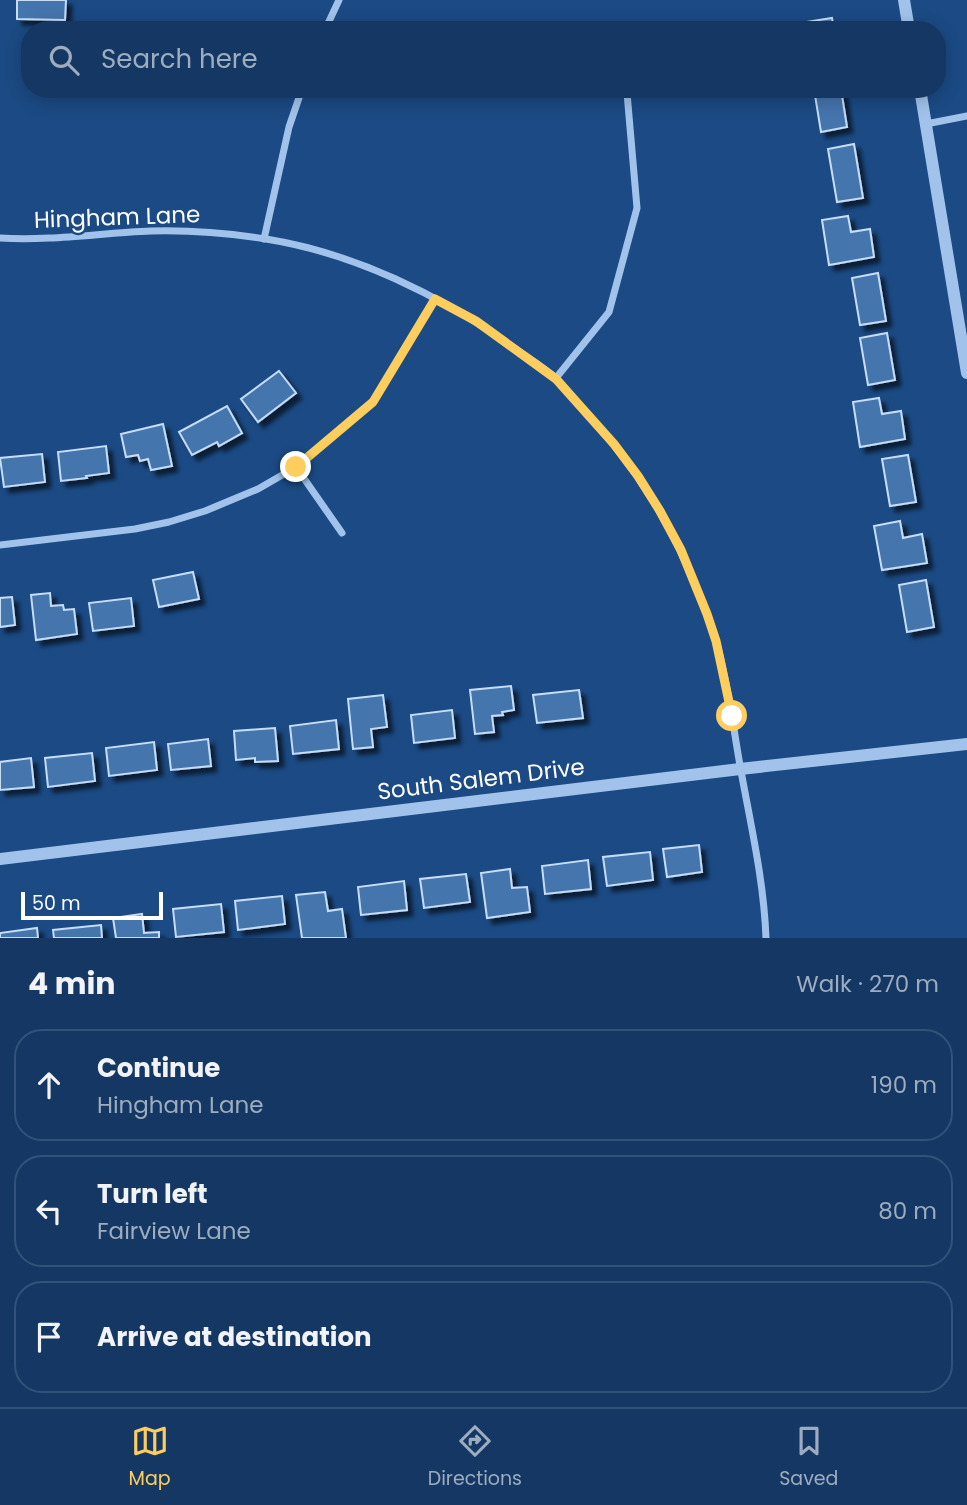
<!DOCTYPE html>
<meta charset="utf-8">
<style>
body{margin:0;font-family:Poppins,sans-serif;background:#21436c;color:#f1f3f6}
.scale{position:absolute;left:21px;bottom:18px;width:142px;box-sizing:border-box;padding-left:7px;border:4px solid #fff;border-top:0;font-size:19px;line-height:24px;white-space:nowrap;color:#fff;-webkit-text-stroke:5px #1b4a84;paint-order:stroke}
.stop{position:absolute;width:21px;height:21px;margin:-16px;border:5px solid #fdcd5d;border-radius:50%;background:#fff}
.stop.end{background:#fdcd5d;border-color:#fff;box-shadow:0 2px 7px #0008}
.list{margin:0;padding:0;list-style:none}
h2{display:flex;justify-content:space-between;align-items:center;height:91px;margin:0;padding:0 28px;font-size:30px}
h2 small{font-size:23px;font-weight:400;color:#9dacbe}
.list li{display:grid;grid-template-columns:46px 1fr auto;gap:21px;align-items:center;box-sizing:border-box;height:112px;margin:0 14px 14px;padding:0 14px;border:2px solid #335278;border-radius:28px}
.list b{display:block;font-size:26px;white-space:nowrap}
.list p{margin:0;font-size:23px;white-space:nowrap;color:#9dacbe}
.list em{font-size:23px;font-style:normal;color:#9dacbe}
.icon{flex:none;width:38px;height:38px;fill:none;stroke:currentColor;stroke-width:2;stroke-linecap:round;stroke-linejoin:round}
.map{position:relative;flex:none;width:967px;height:938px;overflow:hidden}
.search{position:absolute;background:#143863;box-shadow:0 4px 18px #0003;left:21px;right:21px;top:21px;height:77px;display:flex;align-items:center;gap:18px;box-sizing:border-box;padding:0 24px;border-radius:28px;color:#9dacbe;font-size:26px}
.sheet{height:469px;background:#143863}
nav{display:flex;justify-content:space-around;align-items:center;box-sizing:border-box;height:98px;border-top:2px solid #335278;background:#143863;font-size:19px;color:#9dacbe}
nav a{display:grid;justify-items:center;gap:4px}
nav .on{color:#fdcd5d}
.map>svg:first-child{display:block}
.building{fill:#4474ad;stroke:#c6ddf8;stroke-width:2;filter:url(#shadow)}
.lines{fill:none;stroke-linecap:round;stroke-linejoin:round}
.minor{stroke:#a1c3eb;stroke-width:7}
.tertiary{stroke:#a1c3eb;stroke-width:12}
.route{stroke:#fdcd5d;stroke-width:9}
.labels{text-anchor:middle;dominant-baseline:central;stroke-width:5;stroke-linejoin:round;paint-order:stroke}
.street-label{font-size:23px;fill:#fff;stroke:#1b4a84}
</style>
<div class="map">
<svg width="967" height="938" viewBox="0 0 967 938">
<defs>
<filter id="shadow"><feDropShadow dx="5.5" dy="5.5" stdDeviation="2" flood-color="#0009"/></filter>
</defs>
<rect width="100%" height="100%" fill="#1b4a84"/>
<g class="building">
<path d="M17,0H66L65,20L17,19Z"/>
<path d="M832,18L834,30H807L806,22Z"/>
<path d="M814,89H841L847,127L821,132Z"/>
<path d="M854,144L863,198L837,202L828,149Z"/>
<path d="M848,216L851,232L870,229L874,257L829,265L822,220Z"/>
<path d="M878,273L886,321L860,325L852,278Z"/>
<path d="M887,333L895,380L868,385L860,338Z"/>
<path d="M279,371L296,393L258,422L241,399Z"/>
<path d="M879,398L882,414L901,411L905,439L860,447L853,402Z"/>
<path d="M227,406L242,433L219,446L217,442L192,455L179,432Z"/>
<path d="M163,424L172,466L151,470L148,459L140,461L138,455L126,457L121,434Z"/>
<path d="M106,446L109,473L86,476L87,478L61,481L58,452Z"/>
<path d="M42,454L45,482L4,487L0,458Z"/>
<path d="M908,455L916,502L890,506L882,459Z"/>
<path d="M900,521L903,538L922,534L927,563L882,570L874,526Z"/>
<path d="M193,572L199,599L159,607L153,580Z"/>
<path d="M926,580L934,627L907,632L899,585Z"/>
<path d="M50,593L51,606L63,605L64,610L74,609L77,634L36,640L31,595Z"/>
<path d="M12,597L15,625L0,627V598Z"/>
<path d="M131,598L134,626L93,631L89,603Z"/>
<path d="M511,686L514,710L502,712L503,715L492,716L494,732L475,734L470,690Z"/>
<path d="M579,690L583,718L537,723L533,695Z"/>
<path d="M383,695L387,727L371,729L373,747L353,749L348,699Z"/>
<path d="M452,710L455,738L414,743L411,715Z"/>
<path d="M336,720L339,749L293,754L290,726Z"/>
<path d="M275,728L278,761L255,762V758L236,760L234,731Z"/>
<path d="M208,739L211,766L171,770L168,744Z"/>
<path d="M154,742L157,770L109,776L106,748Z"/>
<path d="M92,753L95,781L48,787L45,758Z"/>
<path d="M31,758L34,787L0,790V762Z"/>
<path d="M699,845L702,872L667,877L663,849Z"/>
<path d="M650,852L653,880L607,886L603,857Z"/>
<path d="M588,860L591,889L545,894L542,866Z"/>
<path d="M510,869L512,888L527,887L530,912L487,918L481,873Z"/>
<path d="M466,874L470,902L424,908L420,879Z"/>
<path d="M404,881L407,910L361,915L358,887Z"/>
<path d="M325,892L328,911L342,909L346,938H302L296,895Z"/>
<path d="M282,896L285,924L238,930L235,901Z"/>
<path d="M221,904L224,932L176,937L173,909Z"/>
<path d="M142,914L144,933L159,932V938H116L113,918Z"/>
<path d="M101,925L102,938H54L53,930Z"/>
<path d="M37,928L38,938H0V933Z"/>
</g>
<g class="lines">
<g class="minor">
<path d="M325,30L339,0"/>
<path d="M926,124L967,116"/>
<path d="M0,238C51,241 100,233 151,231C189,230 228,233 266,239C354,253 440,295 513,347C527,357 544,367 557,379C567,389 575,401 585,411C636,468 668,518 697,589C704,606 711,623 716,640C728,682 733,727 741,771C751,826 764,882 766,938"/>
<path d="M264,239L289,127L302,89"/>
<path d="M556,378L609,312L637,208L627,93"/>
<path d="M296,467L342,533"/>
<path d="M0,545L135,529L169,522L205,511L258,489L296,467L373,402L435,299"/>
</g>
<g class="tertiary">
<path d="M904,0L909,30"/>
<path d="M920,89L967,373"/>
<path d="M0,859L740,769L967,744"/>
</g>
</g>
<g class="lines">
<path class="route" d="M296,467L373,402L435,299L476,321L556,379L614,444L638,476L660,511L681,550L707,614L716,641L732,716"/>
</g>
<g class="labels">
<g class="street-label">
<text transform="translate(117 217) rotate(-2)">Hingham Lane</text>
<text transform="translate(481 779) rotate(-7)">South Salem Drive</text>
</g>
</g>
</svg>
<div class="scale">50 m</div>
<div class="stop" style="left:732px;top:716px"></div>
<div class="stop end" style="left:296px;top:467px"></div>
<div class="search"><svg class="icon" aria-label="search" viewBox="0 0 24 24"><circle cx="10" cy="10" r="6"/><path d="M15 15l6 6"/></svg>Search here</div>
</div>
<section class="sheet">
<h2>4 min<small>Walk · 270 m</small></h2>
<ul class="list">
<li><svg class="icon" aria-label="ahead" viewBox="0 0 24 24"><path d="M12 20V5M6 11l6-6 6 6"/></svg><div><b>Continue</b><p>Hingham Lane</p></div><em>190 m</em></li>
<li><svg class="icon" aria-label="left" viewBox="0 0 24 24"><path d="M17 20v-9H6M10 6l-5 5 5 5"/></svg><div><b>Turn left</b><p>Fairview Lane</p></div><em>80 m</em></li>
<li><svg class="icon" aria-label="arrive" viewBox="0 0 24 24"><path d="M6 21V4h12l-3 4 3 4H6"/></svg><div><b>Arrive at destination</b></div></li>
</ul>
</section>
<nav>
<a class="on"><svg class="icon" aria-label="map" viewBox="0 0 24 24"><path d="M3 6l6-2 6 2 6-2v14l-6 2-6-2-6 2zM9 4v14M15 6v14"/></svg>Map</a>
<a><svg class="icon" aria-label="directions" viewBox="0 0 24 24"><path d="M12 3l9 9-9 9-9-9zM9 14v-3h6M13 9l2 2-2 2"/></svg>Directions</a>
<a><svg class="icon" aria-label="saved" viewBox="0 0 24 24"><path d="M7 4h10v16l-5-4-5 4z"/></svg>Saved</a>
</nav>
